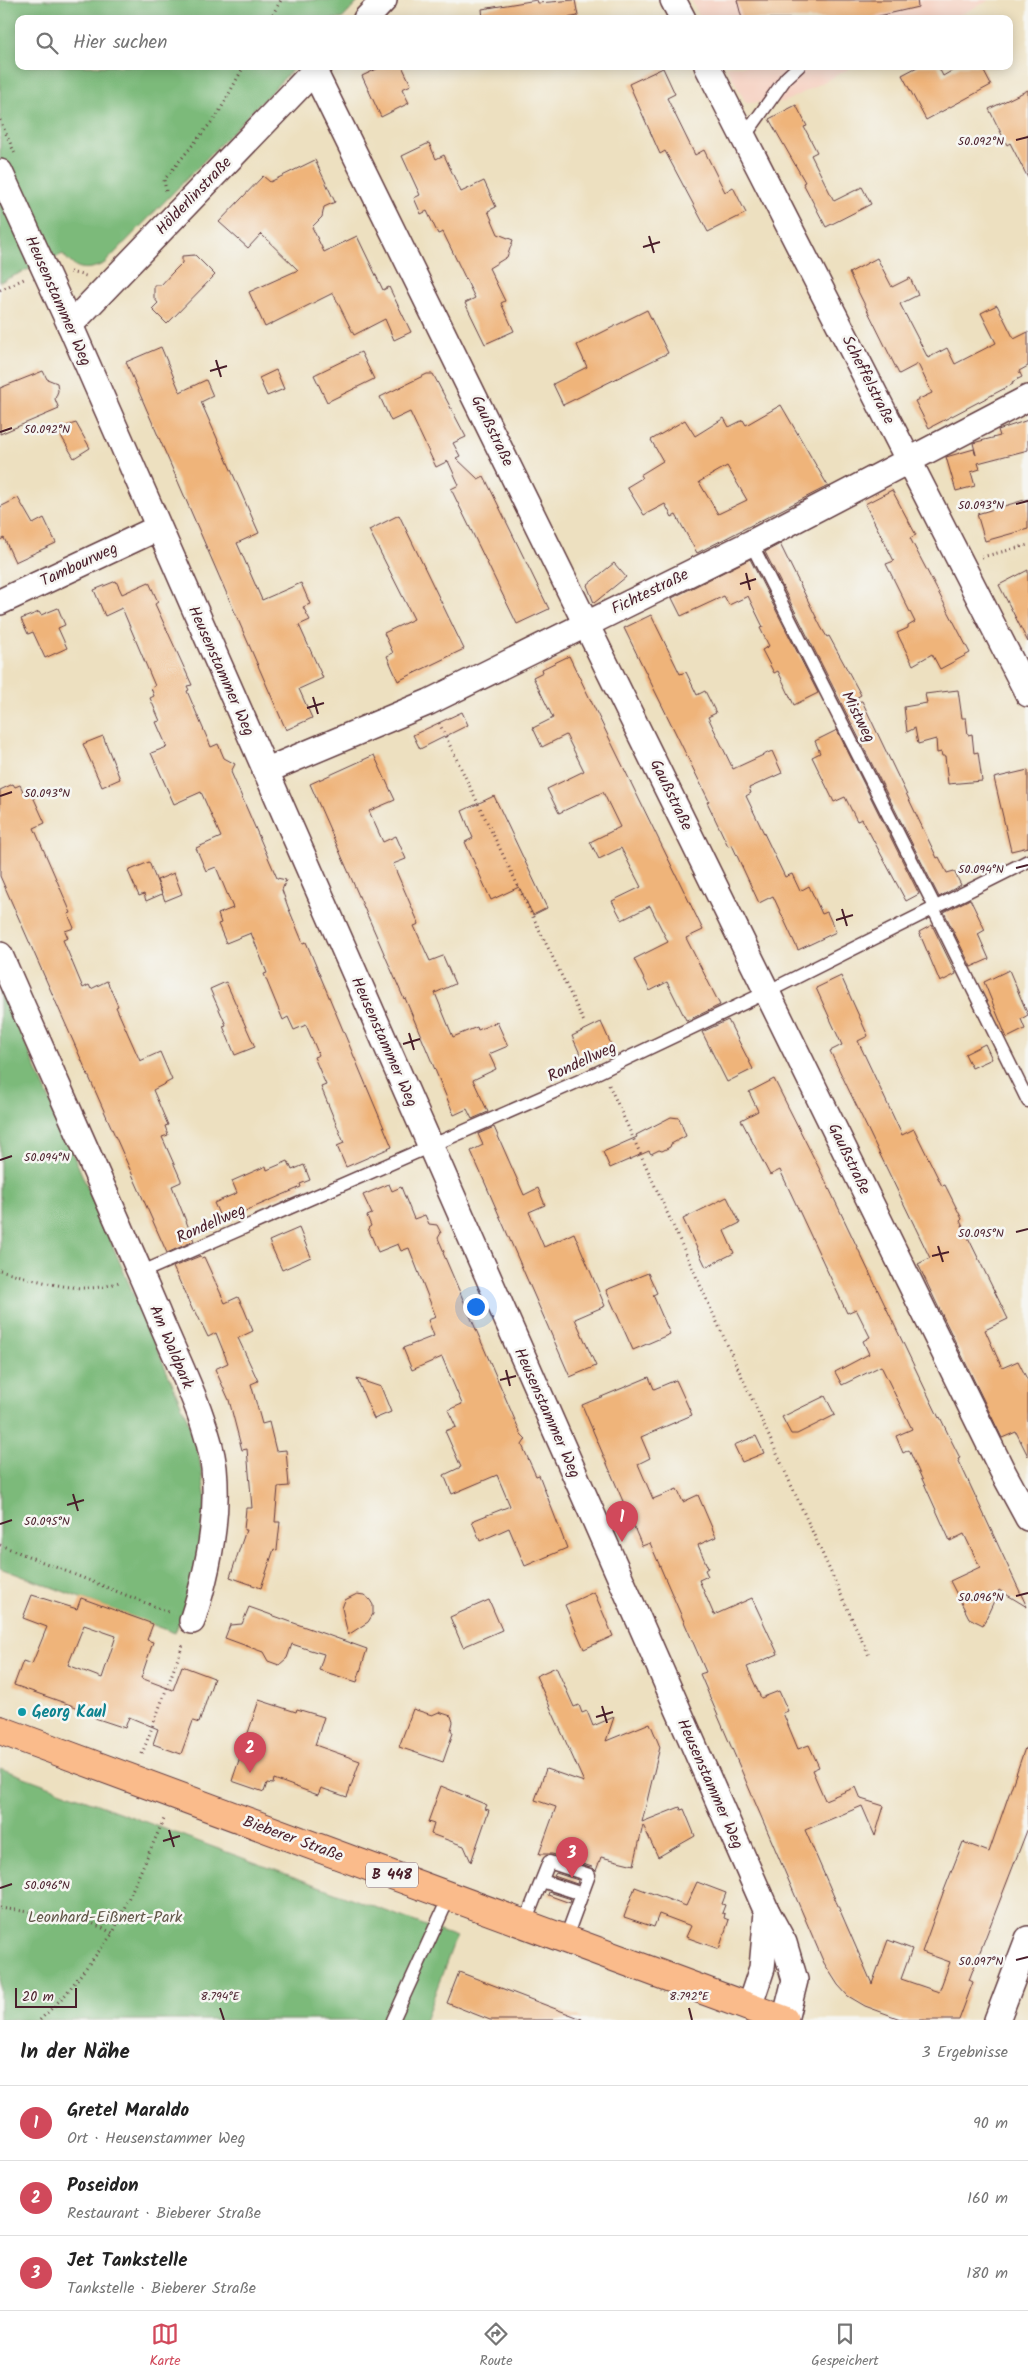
<!DOCTYPE html>
<html lang="de">
<meta charset="utf-8">
<style>
body{margin:0;font-family:Kalam,sans-serif;background:#f2f2f2;color:#222}
.scale{position:absolute;left:15px;bottom:12px;width:62px;box-sizing:border-box;padding-left:5px;border:2px solid #4a1f2b;border-top:0;font-size:14px;line-height:18px;white-space:nowrap;color:#4a1f2b;-webkit-text-stroke:4px #f6f6f2;paint-order:stroke}
.you{position:absolute;left:475px;top:1306px;width:18px;height:18px;margin:-12px;border:4px solid #fff;border-radius:50%;background:#1a73e8;box-shadow:0 0 0 8px #1a73e833}
.badge{display:grid;place-items:center;width:32px;height:32px;border-radius:50%;background:#d1495b;color:#fff;font-size:16px;font-weight:700}
.pin{position:absolute;translate:-50% -41px;filter:drop-shadow(0 1px 2px #0008)}
.pin::after{content:'';position:absolute;top:26px;width:18px;height:15px;background:inherit;clip-path:polygon(0 0,100% 0,50% 100%)}
.list{margin:0;padding:0;list-style:none}
h2{display:flex;justify-content:space-between;align-items:center;height:65px;margin:0;padding:0 20px;font-size:21px}
h2 small{font-size:16px;font-weight:400;color:#767676}
.list li{display:grid;grid-template-columns:32px 1fr auto;gap:15px;align-items:center;box-sizing:border-box;height:75px;padding:0 20px;border-top:1px solid #e0e0e0}
.list b{display:block;font-size:19px;white-space:nowrap}
.list p{margin:0;font-size:16px;white-space:nowrap;color:#767676}
.list em{font-size:16px;font-style:normal;color:#767676}
.icon{flex:none;width:28px;height:28px;fill:none;stroke:currentColor;stroke-width:2;stroke-linecap:round;stroke-linejoin:round}
.map{position:relative;flex:none;width:1028px;height:2020px;overflow:hidden}
.search{position:absolute;background:#fff;box-shadow:0 2px 12px #0003;left:15px;right:15px;top:15px;height:55px;display:flex;align-items:center;gap:12px;box-sizing:border-box;padding:0 18px;border-radius:10px;color:#767676;font-size:19px}
.sheet{height:290px;background:#fff}
nav{display:flex;justify-content:space-around;align-items:center;box-sizing:border-box;height:70px;border-top:1px solid #e0e0e0;background:#fff;font-size:14px;color:#767676}
nav a{display:grid;justify-items:center;gap:2px}
nav .on{color:#d1495b}
.map>svg:first-child{display:block}
.built{fill:#f6d2c3}
.forest{fill:#7cba7a;stroke:#636c52}
.building{fill:#efb47a;fill-rule:evenodd}
.lines{fill:none;stroke-linecap:round;stroke-linejoin:round}
.service-casing{stroke:#623c41;stroke-width:15}
.minor-casing{stroke:#623c41;stroke-width:28}
.primary-casing{stroke:#623c41;stroke-width:30}
.path{stroke:#623c41;stroke-width:3;stroke-dasharray:1 4;stroke-linecap:butt}
.service{stroke:#fff;stroke-width:12}
.minor{stroke:#fff;stroke-width:25}
.primary{stroke:#fabb8b;stroke-width:28}
.ticks{fill:none;stroke:#4a1f2b;stroke-width:2}
.culture-dot{fill:#0f9aa8;stroke:#f6f6f2;stroke-width:2}
.labels{text-anchor:middle;dominant-baseline:central;stroke-width:5;stroke-linejoin:round;paint-order:stroke}
.shield{fill:#f6f6f2;stroke:#7e6067;stroke-width:1}
.shield-label{font-size:15px;font-weight:bold;fill:#4a1f2b}
.street-label{font-size:16px;fill:#4a1f2b;stroke:#f6f6f2}
.culture-label{font-size:16px;font-weight:bold;fill:#0d838f;stroke:#f6f6f2;text-anchor:start}
.park-label{font-size:16px;fill:#625749;stroke:#f6f6f2}
.ticks-label{font-size:12px;text-anchor:middle;fill:#4a1f2b;stroke:#f6f6f2;stroke-width:5;stroke-linejoin:round;paint-order:stroke}
</style>
<div class="map">
<svg width="1028" height="2020" viewBox="0 0 1028 2020">
<rect width="100%" height="100%" fill="#f6f6f2"/>
<filter id="ink" filterUnits="userSpaceOnUse"><feTurbulence type="fractalNoise" baseFrequency=".02" numOctaves="2"/><feDisplacementMap in="SourceGraphic" scale="10" xChannelSelector="R" yChannelSelector="G"/><feConvolveMatrix kernelMatrix="1 2 1 2 8 2 1 2 1" color-interpolation-filters="sRGB"/></filter>
<filter id="wash" filterUnits="userSpaceOnUse"><feTurbulence type="fractalNoise" baseFrequency=".0096" numOctaves="4" result="noise"/><feDisplacementMap in="SourceGraphic" scale="20" xChannelSelector="R" yChannelSelector="G"/><feGaussianBlur stdDeviation="1.12" result="paint"/><feColorMatrix in="noise" values="0 0 0 0 0 0 0 0 0 0 0 0 0 0 0 0 0 1.4 0 .05"/><feComposite in="paint" operator="in"/></filter>
<g filter="url(#wash)">
<rect width="100%" height="100%" fill="#ede0c0"/>
<g class="built">
<path d="M691,0H990L952,19H701Z"/>
<path d="M726,66H855L784,102L746,103Z"/>
</g>
<g class="forest">
<path d="M0,0H360L342,19H19V66H296L105,263C87,272 75,271 63,254L0,282Z"/>
<path d="M0,985L187,1418L199,1456L206,1500L197,1573L175,1633L0,1568Z"/>
<path d="M0,1768L456,1937L425,2020H0Z"/>
</g>
<g id="blocks">
<g class="building">
<path d="M537,0L538,3L575,0L578,16L562,19H483L482,9Z"/>
<path d="M737,0H917L918,7L866,19H742Z"/>
<path d="M383,66H402L411,85L402,89L409,103L381,117L362,76Z"/>
<path d="M919,66H938L943,76L960,66H981L991,85L926,120L902,75Z"/>
<path d="M663,68L675,94L667,98L695,155L704,150L725,192L733,187L746,213L708,232L665,151L660,154L629,84Z"/>
<path d="M1028,90V178L1010,143L1007,145L989,109Z"/>
<path d="M796,105L807,126L804,127L817,152L811,155L834,201L862,187L871,204L826,227L803,183L805,182L769,119Z"/>
<path d="M429,143L436,159L444,155L461,192L484,181L496,207L488,211L498,234L513,240L507,257L489,268L505,301L501,303L514,331L485,344L465,303L475,298L443,232L438,234L427,211L421,214L414,198L420,195L402,156Z"/>
<path d="M315,160L335,202L324,207L322,217L312,227L324,252L357,236L383,290L389,287L411,332L394,340L385,319L354,335L333,293L265,327L249,292L298,270L261,234L248,248L219,222L263,176L270,182Z"/>
<path d="M195,255L215,275L167,324L152,309L158,303L154,298V285H161L172,273L182,263V256Z"/>
<path d="M877,258L892,287L910,278L918,295L900,304L928,358L947,348L955,364L996,343L981,313L997,305L1014,339L1028,332V366L1019,371L1022,377L1012,382L1013,384L929,428L915,401L932,393L918,364L899,374L849,273Z"/>
<path d="M647,310L668,353L563,405L553,384L587,367L577,345Z"/>
<path d="M161,347L180,392L206,380L213,396L201,402L259,533L237,543L262,600L301,583L310,604L303,607L310,620L299,625L323,678L299,689L312,718L286,730L126,362Z"/>
<path d="M361,352L374,379L327,402L314,375Z"/>
<path d="M276,370L284,389L267,396L259,378Z"/>
<path d="M43,371L47,379L57,383L58,391L55,399L59,409L0,434V388Z"/>
<path d="M427,374H433L466,437L453,443L460,456L456,458L478,479L484,476L549,609L517,624L451,489L459,485L448,461L436,467L410,412L391,421L380,397Z"/>
<path d="M781,405L828,486L697,553L676,515L672,517L665,504L644,515L627,487L642,478L640,475L663,461L651,440L685,420L695,436L724,418L729,427L743,420L746,425ZM727,466L747,500L718,514L699,482Z"/>
<path d="M1028,420V450L978,463L980,469L971,472L975,486L956,491L946,457L974,449L976,455L973,443L1000,436L998,430Z"/>
<path d="M76,423L90,448L74,458L57,429Z"/>
<path d="M892,490L916,535L910,538L970,653L940,669L932,654L913,665L897,633L908,628V626L915,622L886,564L894,561L865,504Z"/>
<path d="M18,498L33,524L44,518L56,543L15,562L4,538L0,540V507Z"/>
<path d="M1028,499V529L985,541L977,514Z"/>
<path d="M399,515L464,649L398,681L387,656L393,653L384,633L414,619L369,530Z"/>
<path d="M780,544L821,627L827,637L829,636L861,695L847,703L862,701L937,858L939,857L947,873L954,871L961,885L939,897L765,552Z"/>
<path d="M750,559L818,693L794,705L778,671L774,673L762,650L769,646L760,628L763,627L748,596L729,605L724,596L681,616L672,598Z"/>
<path d="M614,563L626,577L594,603L587,585Z"/>
<path d="M1028,570V642L999,585Z"/>
<path d="M116,581L122,594L149,582L158,602L155,604L192,685L187,686L189,690L187,691L211,747L218,744L224,758L235,764L231,772L277,878L286,880L282,890L288,907L303,943L306,942L392,1147L346,1167L337,1146L344,1143L321,1087L326,1085L314,1057L319,1055L306,1025L294,1030L288,1017L283,1020L264,974L267,973L251,933L226,943L218,924L221,923L218,914L233,908L216,867L206,871L196,848L221,837L201,792L174,804L151,753L167,747L156,722L160,721L150,698L154,696L151,688L155,686L122,608L105,616L94,590Z"/>
<path d="M58,608L65,625L58,628L67,648L45,658L33,632L28,634L21,619L39,612L41,615Z"/>
<path d="M651,615L680,674L686,672L697,695L705,691L716,713L708,717L733,769L772,751L782,773L749,788L751,793L746,796L785,877L792,874L800,891L809,886L822,914L827,912L836,932L798,950L773,896L759,903L732,845L728,846L707,802L709,801L624,628Z"/>
<path d="M569,656L703,930L686,938L720,1005L695,1017L686,1020L667,982L650,991L634,959L668,942L650,906L622,920L612,901L641,887L621,848L599,859L590,842L620,827L603,792L559,813L547,789L584,771L566,735L542,747L533,728L553,718L533,677L543,672L542,669Z"/>
<path d="M958,690L962,718H966L968,735L972,734L974,753L978,752L982,781L948,784L945,756H942L941,752L937,753L936,739L918,744L915,728L907,732L904,707L927,703L925,694Z"/>
<path d="M462,712L468,725L420,749L413,735Z"/>
<path d="M837,730L919,894L906,901L862,819L857,821L845,797L834,802L812,757L820,753L815,741Z"/>
<path d="M103,736L120,779L102,787L83,744Z"/>
<path d="M374,755L395,800L369,811L383,842L396,836L406,859L393,864L419,924L414,926L430,961L443,956L455,984L435,993L453,1037L477,1027L478,1030L497,1022L508,1046L489,1054L496,1069L473,1080L488,1112L472,1119L467,1109L454,1115L405,998L404,999L310,784Z"/>
<path d="M1028,770V847L1011,851L994,778Z"/>
<path d="M13,784L15,787L20,785L24,793L30,790L45,823L34,828L71,913L68,914L74,928L65,931L68,938L63,940L83,988L89,985L91,989L107,981L118,1006L116,1007L140,1061L160,1052L172,1080L153,1090L168,1125L165,1126L168,1135L162,1137L181,1180V1182L172,1186L194,1241L167,1253L0,876V790Z"/>
<path d="M494,796L547,908L533,915L519,887L491,900L465,842L473,838L462,811Z"/>
<path d="M149,862L162,894L146,901L144,894L139,896L128,871Z"/>
<path d="M174,873L182,894L165,901L157,880Z"/>
<path d="M970,899L985,930L978,934L989,959L971,967L944,912Z"/>
<path d="M932,925L956,974L940,982L919,932Z"/>
<path d="M1009,970L1028,1015L1021,1019L1025,1029L1007,1038L984,982Z"/>
<path d="M841,976L868,1036L858,1041L902,1135L914,1129L942,1186L945,1185L962,1219L960,1221L1008,1319L985,1330L1002,1368L1018,1361L1028,1381V1456L1016,1432L1002,1438L935,1300L918,1264L930,1258L830,1051L842,1045L816,988Z"/>
<path d="M226,982L255,1047L235,1055L223,1026L226,1025L210,989Z"/>
<path d="M728,1020L753,1069L727,1082L702,1032Z"/>
<path d="M601,1022L614,1051L585,1065L572,1036Z"/>
<path d="M985,1044L992,1059L972,1068L965,1054Z"/>
<path d="M774,1079L826,1182L939,1418L940,1417L950,1438L960,1458L958,1459L1027,1607L999,1590L983,1625L969,1618L950,1581L980,1567L964,1534L950,1541L909,1450L903,1453L896,1436L912,1429L881,1366L842,1385L835,1372L869,1354L863,1341L870,1337L856,1309L847,1313L780,1170L770,1175L741,1120L758,1111L749,1092Z"/>
<path d="M671,1117L679,1118L686,1136L671,1144L670,1147L662,1151L659,1150L651,1154L649,1151L610,1168L603,1152L637,1137L636,1135Z"/>
<path d="M494,1127L524,1195L538,1188L545,1205L529,1212L544,1247L574,1233L605,1306L575,1319L596,1366L570,1377L471,1151L483,1145L478,1134Z"/>
<path d="M288,1161L292,1170L304,1165L310,1180L300,1184L301,1187L222,1221L214,1203L237,1193L232,1181L266,1166L267,1170Z"/>
<path d="M389,1184L392,1191L401,1187L414,1219L425,1215L429,1224L437,1225L441,1233L438,1238L444,1252L443,1253L521,1434L526,1439L522,1445L536,1476L539,1475L567,1548L525,1566L509,1528L480,1541L472,1521L510,1506L497,1475L452,1494L444,1475L461,1467L445,1431L456,1427L448,1410L462,1404L442,1357L412,1370L403,1348L434,1336L428,1320L436,1317L409,1248L401,1251L398,1244L378,1252L368,1228L371,1226L367,1216L372,1214L363,1195Z"/>
<path d="M727,1197L740,1223L724,1231L734,1253L706,1267L683,1219Z"/>
<path d="M299,1228L311,1257L282,1270L269,1241Z"/>
<path d="M200,1256L201,1258L204,1257L225,1303L238,1297L244,1309L253,1331L238,1338L258,1381L251,1384L262,1424L269,1422L276,1451L286,1450L289,1486L278,1487L275,1522H280L277,1550L274,1549L261,1588L230,1577L246,1530H244L246,1508H252L247,1449L242,1450L229,1400L215,1369L228,1363L216,1333L208,1337L195,1310L193,1311L173,1267Z"/>
<path d="M648,1273L657,1293L653,1295L670,1334L633,1350L606,1290Z"/>
<path d="M649,1377L654,1389L676,1380L692,1415L641,1437L650,1458L638,1464L653,1499L677,1489L683,1502L698,1495L716,1537L698,1545L708,1568L705,1570L708,1576L699,1580L714,1615L752,1598L778,1654L747,1667L761,1698L779,1691L788,1711L783,1713L798,1749L809,1745L819,1767L812,1770L825,1800L856,1787L861,1799L884,1806L875,1836L862,1806L805,1830L872,1984L888,1940L912,1949L901,1979L939,1992L950,1962L922,1952L943,1893L963,1842L989,1852L1025,1748H1028V1828L969,1980L973,1982L959,2020H903L865,2006L848,1996L838,1985L824,1963L700,1674L706,1672L668,1585L650,1543L642,1546L582,1405Z"/>
<path d="M357,1379L381,1387L391,1412L374,1419Z"/>
<path d="M825,1396L835,1415L797,1434H791L782,1417Z"/>
<path d="M756,1436L764,1453L742,1462L734,1445Z"/>
<path d="M594,1592L613,1636L584,1649L565,1605Z"/>
<path d="M357,1594L364,1595L370,1600L373,1605V1614L368,1622L348,1635L342,1608L345,1600Z"/>
<path d="M32,1595L77,1609L81,1598L153,1624L147,1640L153,1642L141,1678L173,1690L182,1666L214,1678L199,1723L193,1721L181,1754L153,1744L158,1729L129,1717L125,1728L95,1718L96,1714L14,1685L23,1661L32,1664L47,1627L23,1618ZM84,1625L116,1636L102,1678L68,1665Z"/>
<path d="M489,1600L502,1630L463,1647L450,1617Z"/>
<path d="M249,1607L367,1649L357,1682L319,1670L324,1654L307,1649L292,1644L287,1658L279,1665L268,1661L263,1652L225,1638L230,1625L242,1624Z"/>
<path d="M556,1667L574,1707L579,1705L582,1713L587,1711L593,1726L614,1717L606,1741L650,1723L660,1747L642,1822L680,1807L681,1810L684,1809L695,1836L658,1857L643,1825L634,1865L601,1857L596,1871L592,1867L552,1854H539L556,1807L535,1800L546,1769L584,1782L536,1676Z"/>
<path d="M259,1700L296,1712L297,1709L324,1717L315,1745L360,1761L347,1797L321,1788L318,1795L274,1779L273,1784L267,1783L264,1792L232,1781Z"/>
<path d="M413,1709L432,1715L439,1712L451,1716L453,1722L451,1730L453,1733L443,1762L399,1747Z"/>
<path d="M441,1786L487,1805L485,1809L489,1810L471,1862L464,1846L431,1834L434,1824L428,1822Z"/>
<path d="M556,1873L578,1880L577,1884L554,1876Z"/>
<path d="M697,1882L726,1893L722,1904L725,1905L722,1913L725,1914L724,1918L729,1920L719,1949L686,1937L691,1926L659,1914L654,1927L624,1917L635,1887L686,1906Z"/>
<path d="M549,1892L571,1899L570,1903L548,1895Z"/>
<path d="M459,1972L582,2019V2020H490L447,2003Z"/>
</g>
</g>
</g>
<g filter="url(#ink)">
<use href="#blocks" fill-opacity="0" stroke="#623c41" stroke-width="1"/>
<g class="lines">
<g class="service-casing">
<g id="service">
<path d="M744,137L786,78L799,66"/>
<path d="M751,543L935,907"/>
<path d="M933,908L1028,1101"/>
<path d="M140,1273L586,1078L767,992L1028,861"/>
<path d="M542,1881L582,1894"/>
<path d="M524,1925L549,1862L589,1875L565,1940"/>
<path d="M393,2020L449,1897"/>
</g>
</g>
<g class="minor-casing">
<g id="minor">
<path d="M673,0L683,19"/>
<path d="M366,19L384,0"/>
<path d="M707,66L1028,694"/>
<path d="M314,71L1002,1470L1028,1518"/>
<path d="M0,172L70,325L767,1912L784,1943L795,1980L785,2020"/>
<path d="M70,325L319,66"/>
<path d="M0,602L158,528"/>
<path d="M265,771L429,702L751,543L1028,398"/>
<path d="M0,955C52,1074 106,1193 157,1312C176,1359 208,1419 214,1468C219,1520 208,1572 192,1621"/>
<path d="M749,2007L762,1968L767,1912"/>
<path d="M997,2020L1028,1939"/>
</g>
</g>
<g class="primary-casing">
<path id="primary" d="M0,1730L784,2020"/>
</g>
<g class="path">
<path d="M270,19L281,0"/>
<path d="M0,120L15,154"/>
<path d="M166,191L164,180L218,114L244,66"/>
<path d="M70,272L86,276"/>
<path d="M0,290L26,278"/>
<path d="M982,557L1028,545"/>
<path d="M439,723L585,1024"/>
<path d="M609,1085L869,1656"/>
<path d="M0,1270C36,1280 83,1297 119,1282"/>
<path d="M0,1545L171,1613"/>
<path d="M142,1754L184,1642"/>
<path d="M0,1908L83,1919L113,1933L165,1817"/>
<path d="M40,2020L65,1995L113,1933"/>
</g>
<use href="#service" class="service"/>
<use href="#minor" class="minor"/>
<use href="#primary" class="primary"/>
</g>
</g>
<path class="ticks" d="M1016,140L1028,137M649,236L654,253M643,247L660,242M216,360L221,377M210,371L227,366M0,432L12,428M1016,504L1028,501M746,573L750,590M740,584L756,579M313,697L318,714M307,708L324,703M0,796L12,792M1016,868L1028,865M842,909L847,926M836,920L853,915M409,1033L414,1050M403,1044L420,1039M0,1160L12,1156M1016,1232L1028,1229M938,1246L943,1262M932,1256L949,1252M506,1370L510,1386M500,1380L516,1376M73,1494L78,1511M67,1505L84,1500M0,1524L12,1520M1016,1596L1028,1593M602,1706L607,1723M596,1717L613,1712M169,1830L174,1847M163,1841L180,1836M0,1888L12,1884M1016,1960L1028,1957M220,2008L224,2020M689,2008L692,2020"/>
<circle class="culture-dot" cx="22" cy="1712" r="5"/>
<g class="labels">
<rect class="shield" x="366" y="1862.5" width="52" height="25" rx="4"/>
<g class="shield-label">
<text x="392" y="1875">B 448</text>
</g>
<g class="street-label">
<text transform="translate(194 196) rotate(-46)">Hölderlinstraße</text>
<text transform="translate(58 301) rotate(66)">Heusenstammer Weg</text>
<text transform="translate(868 380) rotate(63)">Scheffelstraße</text>
<text transform="translate(492 431) rotate(64)">Gaußstraße</text>
<text transform="translate(79 565) rotate(-25)">Tambourweg</text>
<text transform="translate(650 592) rotate(-26)">Fichtestraße</text>
<text transform="translate(221 671) rotate(66)">Heusenstammer Weg</text>
<text transform="translate(858 717) rotate(63)">Mistweg</text>
<text transform="translate(671 795) rotate(64)">Gaußstraße</text>
<text transform="translate(384 1042) rotate(66)">Heusenstammer Weg</text>
<text transform="translate(582 1062) rotate(-25)">Rondellweg</text>
<text transform="translate(849 1159) rotate(64)">Gaußstraße</text>
<text transform="translate(211 1224) rotate(-24)">Rondellweg</text>
<text transform="translate(171 1347) rotate(67)">Am Waldpark</text>
<text transform="translate(547 1413) rotate(66)">Heusenstammer Weg</text>
<text transform="translate(710 1784) rotate(66)">Heusenstammer Weg</text>
<text transform="translate(293 1839) rotate(20)">Bieberer Straße</text>
</g>
<g class="culture-label">
<text x="32" y="1712">Georg Kaul</text>
</g>
<g class="park-label">
<text x="105" y="1917">Leonhard-Eißnert-Park</text>
</g>
</g>
<g class="ticks-label">
<text x="981" y="145">50.092°N</text>
<text x="47" y="433">50.092°N</text>
<text x="981" y="509">50.093°N</text>
<text x="47" y="797">50.093°N</text>
<text x="981" y="873">50.094°N</text>
<text x="47" y="1161">50.094°N</text>
<text x="981" y="1237">50.095°N</text>
<text x="47" y="1525">50.095°N</text>
<text x="981" y="1601">50.096°N</text>
<text x="47" y="1889">50.096°N</text>
<text x="981" y="1965">50.097°N</text>
<text x="220" y="2000">8.794°E</text>
<text x="689" y="2000">8.792°E</text>
</g>
</svg>
<div class="scale">20 m</div>
<div class="you"></div>
<div class="pin badge" style="left:622px;top:1542px">1</div>
<div class="pin badge" style="left:250px;top:1773px">2</div>
<div class="pin badge" style="left:572px;top:1878px">3</div>
<div class="search"><svg class="icon" aria-label="search" viewBox="0 0 24 24"><circle cx="10" cy="10" r="6"/><path d="M15 15l6 6"/></svg>Hier suchen</div>
</div>
<section class="sheet">
<h2>In der Nähe<small>3 Ergebnisse</small></h2>
<ul class="list">
<li><span class="badge">1</span><div><b>Gretel Maraldo</b><p>Ort · Heusenstammer Weg</p></div><em>90 m</em></li>
<li><span class="badge">2</span><div><b>Poseidon</b><p>Restaurant · Bieberer Straße</p></div><em>160 m</em></li>
<li><span class="badge">3</span><div><b>Jet Tankstelle</b><p>Tankstelle · Bieberer Straße</p></div><em>180 m</em></li>
</ul>
</section>
<nav>
<a class="on"><svg class="icon" aria-label="map" viewBox="0 0 24 24"><path d="M3 6l6-2 6 2 6-2v14l-6 2-6-2-6 2zM9 4v14M15 6v14"/></svg>Karte</a>
<a><svg class="icon" aria-label="directions" viewBox="0 0 24 24"><path d="M12 3l9 9-9 9-9-9zM9 14v-3h6M13 9l2 2-2 2"/></svg>Route</a>
<a><svg class="icon" aria-label="saved" viewBox="0 0 24 24"><path d="M7 4h10v16l-5-4-5 4z"/></svg>Gespeichert</a>
</nav>
